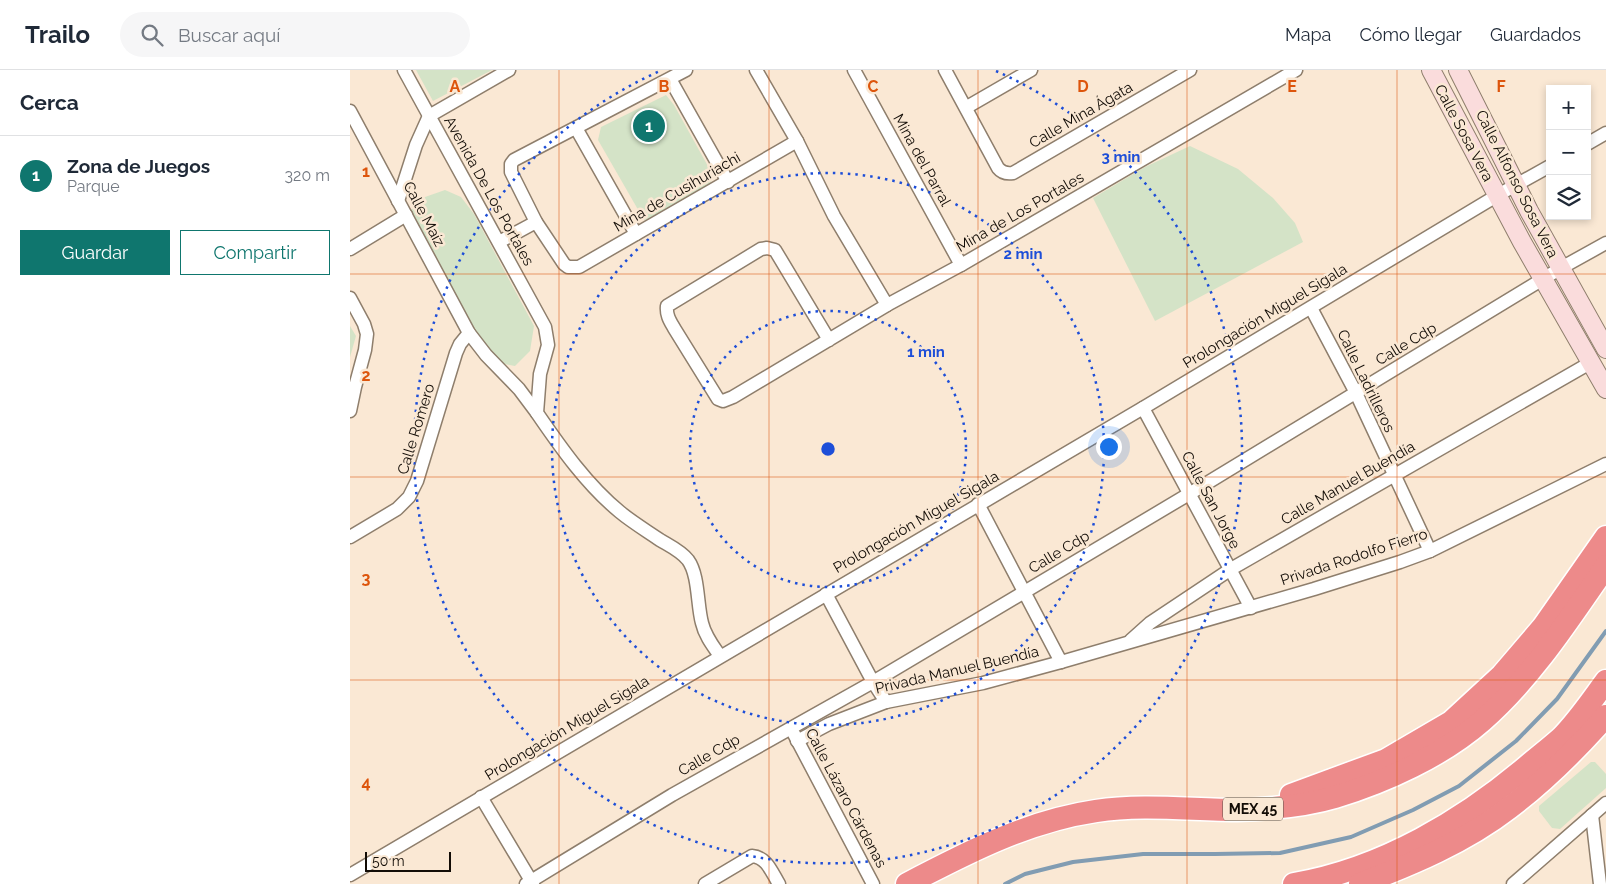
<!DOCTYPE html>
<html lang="es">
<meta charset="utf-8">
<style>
body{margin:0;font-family:Raleway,sans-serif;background:#f6f6f7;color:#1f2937}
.controls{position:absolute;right:15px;top:15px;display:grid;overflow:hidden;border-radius:0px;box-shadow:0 2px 8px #0003}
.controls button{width:45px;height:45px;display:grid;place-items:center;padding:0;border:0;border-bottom:1px solid #e0e1e3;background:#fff;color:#1f2937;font:25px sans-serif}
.scale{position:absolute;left:15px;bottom:12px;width:86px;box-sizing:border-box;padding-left:5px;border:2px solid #120c06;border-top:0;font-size:14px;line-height:18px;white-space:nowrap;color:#120c06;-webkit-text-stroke:4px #fae8d4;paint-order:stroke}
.you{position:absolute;left:758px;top:376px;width:18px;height:18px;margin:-12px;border:4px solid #fff;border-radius:50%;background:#1a73e8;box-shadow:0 0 0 8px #1a73e833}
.badge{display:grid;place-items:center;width:32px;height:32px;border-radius:50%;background:#0f766e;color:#fff;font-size:16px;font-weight:700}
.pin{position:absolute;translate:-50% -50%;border:2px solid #fff;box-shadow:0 1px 5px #0006}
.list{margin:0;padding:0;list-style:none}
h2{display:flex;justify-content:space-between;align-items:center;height:65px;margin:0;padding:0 20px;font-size:21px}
h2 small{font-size:16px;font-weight:400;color:#747a83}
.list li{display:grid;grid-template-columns:32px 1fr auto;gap:15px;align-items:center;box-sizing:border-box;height:80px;padding:0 20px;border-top:1px solid #e0e1e3}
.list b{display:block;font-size:19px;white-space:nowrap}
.list p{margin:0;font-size:16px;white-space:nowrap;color:#747a83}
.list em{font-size:16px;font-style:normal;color:#747a83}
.actions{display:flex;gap:10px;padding:15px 20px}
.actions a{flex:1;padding:11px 0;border:1px solid #0f766e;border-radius:0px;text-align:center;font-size:18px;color:#0f766e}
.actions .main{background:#0f766e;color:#fff}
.icon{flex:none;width:28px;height:28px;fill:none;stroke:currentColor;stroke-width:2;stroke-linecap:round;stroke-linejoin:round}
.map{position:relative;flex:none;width:1256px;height:814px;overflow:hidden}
header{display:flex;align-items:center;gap:30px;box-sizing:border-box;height:70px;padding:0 25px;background:#fff;border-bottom:1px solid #e0e1e3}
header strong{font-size:24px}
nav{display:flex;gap:28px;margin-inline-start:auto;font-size:18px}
.search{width:350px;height:45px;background:#f6f6f7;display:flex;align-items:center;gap:12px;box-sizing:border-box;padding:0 18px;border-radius:28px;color:#747a83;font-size:19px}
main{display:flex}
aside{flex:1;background:#fff}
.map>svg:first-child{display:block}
.green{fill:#d4e3c7}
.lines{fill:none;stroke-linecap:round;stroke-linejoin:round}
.stream{stroke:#819cb2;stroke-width:4}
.street-casing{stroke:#8e7e6c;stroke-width:15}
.secondary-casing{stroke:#8e7e6c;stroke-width:20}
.highway-casing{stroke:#fff;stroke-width:25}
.street{stroke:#fff;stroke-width:12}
.secondary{stroke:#fadcdc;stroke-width:18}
.highway{stroke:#ed8a8a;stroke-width:22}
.grid{fill:none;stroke:#dd550c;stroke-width:1;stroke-opacity:0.55}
.ring{fill:none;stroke:#1d4ed8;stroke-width:2.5;stroke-dasharray:2.5 5}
.labels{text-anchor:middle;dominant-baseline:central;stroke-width:5;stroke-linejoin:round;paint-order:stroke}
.shield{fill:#fae8d4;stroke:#584e44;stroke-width:1}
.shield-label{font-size:14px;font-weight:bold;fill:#120c06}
.street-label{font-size:15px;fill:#120c06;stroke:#fae8d4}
.grid-label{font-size:16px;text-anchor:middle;font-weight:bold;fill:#dd550c;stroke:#fae8d4;stroke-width:5;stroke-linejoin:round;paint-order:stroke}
.centre{fill:#1d4ed8;stroke:#fae8d4;stroke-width:2.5}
.ring-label{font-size:15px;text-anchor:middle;font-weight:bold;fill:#1d4ed8;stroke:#fae8d4;stroke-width:5;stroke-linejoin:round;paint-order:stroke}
</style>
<header>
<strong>Trailo</strong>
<div class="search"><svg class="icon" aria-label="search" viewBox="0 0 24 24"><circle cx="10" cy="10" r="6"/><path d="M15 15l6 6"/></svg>Buscar aquí</div>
<nav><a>Mapa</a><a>Cómo llegar</a><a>Guardados</a></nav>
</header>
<main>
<aside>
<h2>Cerca<small></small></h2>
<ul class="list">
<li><span class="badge">1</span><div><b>Zona de Juegos</b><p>Parque</p></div><em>320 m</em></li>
</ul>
<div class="actions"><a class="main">Guardar</a><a>Compartir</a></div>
</aside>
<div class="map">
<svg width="1256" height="814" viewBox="0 0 1256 814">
<rect width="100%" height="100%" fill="#fae8d4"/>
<g class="green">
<path d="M66,0H142L83,31Z"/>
<path d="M316,25L324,35L364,107L358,116L302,149L294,150L248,70L251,57Z"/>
<path d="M840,76L888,99L923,128L945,153L953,172L805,251L743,128L795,97Z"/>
<path d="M95,120L111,127L124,144L184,256L180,281L165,296L148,293L129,274L67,158L61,140L75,127Z"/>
<path d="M0,256L6,266L0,287Z"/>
<path d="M1241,692H1245L1256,704V718L1210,759L1202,758L1189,741V736Z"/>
</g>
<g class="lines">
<path class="stream" d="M655,814L675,804L723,792L793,784H865L930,783L1001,767L1063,740L1109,716L1166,671L1207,629L1256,561"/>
<g class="street-casing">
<g id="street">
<path d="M54,0L195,257L198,275L190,304L187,343C211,378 237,415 270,442C282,452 297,461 310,470C320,476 331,481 338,490C349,505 347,535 352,553C355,566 363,576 370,586"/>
<path d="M336,0L164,90L161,94V102L186,152L214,194L218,197H229L447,71"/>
<path d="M406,0L447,71L484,146L537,235L611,195L946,0"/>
<path d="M504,0L611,195"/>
<path d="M595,0L648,98C652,103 657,104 663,103L840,0"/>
<path d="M320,9L378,112"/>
<path d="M617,37L681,0"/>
<path d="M0,41L119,263L136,285L169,319L187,343"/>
<path d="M226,58L286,164"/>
<path d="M1237,74L1256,63"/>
<path d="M48,131L66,75L79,46L159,0"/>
<path d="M149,172L186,152"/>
<path d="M0,179L56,145"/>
<path d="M0,228L14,254L17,264L15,280L5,317L0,341"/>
<path d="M961,238L1006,323L1080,481"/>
<path d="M479,270L425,180L417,178L411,179L317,236C316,245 320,251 324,258L368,329L373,331L383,327L537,235"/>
<path d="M793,338L901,538"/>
<path d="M628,434L711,592"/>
<path d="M0,467L47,439L59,427L67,411L106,283L110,274L119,263"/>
<path d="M476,524L523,612L536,632"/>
<path d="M781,570L800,553L881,499L1240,293"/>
<path d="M444,664L523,814"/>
<path d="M447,671L479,654L536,632L633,613L711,592L964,519L1050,492L1080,481L1256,394"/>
<path d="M131,727L183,814"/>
<path d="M1242,745L1250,814"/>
<path d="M0,805L793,338L1148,125L1200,96"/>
<path d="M176,814L322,725L523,612L839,424L1211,198L1256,173"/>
<path d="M355,814L402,786C417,787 422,803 429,814"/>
<path d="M1163,814L1256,733"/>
</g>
</g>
<g class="secondary-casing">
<g id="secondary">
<path d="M1081,0L1172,172L1256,319"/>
<path d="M1108,0L1179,141L1256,279"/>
</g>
</g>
<g class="highway-casing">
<g id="highway">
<path d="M941,725L1036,690L1101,652L1152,605L1193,557L1256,467"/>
<path d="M557,814C618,782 678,751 746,741C793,734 841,740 888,740C919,739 955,736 985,727C1035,712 1092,686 1132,651C1182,607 1218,551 1256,496"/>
<path d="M944,814C1032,799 1115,750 1182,692C1192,684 1202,676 1211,668C1228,651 1242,630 1256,611"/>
<path d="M1010,814C1062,794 1115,772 1159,738C1195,711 1226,680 1256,646"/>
</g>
</g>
<use href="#street" class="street"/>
<use href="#secondary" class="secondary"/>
<use href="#highway" class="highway"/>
</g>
<path class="grid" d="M209,0V814M419,0V814M628,0V814M837,0V814M1047,0V814M0,204H1256M0,407H1256M0,610H1256"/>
<g class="ring">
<circle cx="478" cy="379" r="138"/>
<circle cx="478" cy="379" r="276"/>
<path d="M646 1A414 414 0 1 1 310 1"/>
</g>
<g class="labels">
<rect class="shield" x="873" y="727.5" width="60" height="23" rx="4"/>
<g class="shield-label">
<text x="903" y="739">MEX 45</text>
</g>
<g class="street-label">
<text transform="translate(731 45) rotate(-30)">Calle Mina Ágata</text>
<text transform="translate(1114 63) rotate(62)">Calle Sosa Vera</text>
<text transform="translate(572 90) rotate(61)">Mina del Parral</text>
<text transform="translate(1167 114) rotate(63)">Calle Alfonso Sosa Vera</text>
<text transform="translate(139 121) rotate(61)">Avenida De Los Portales</text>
<text transform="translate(327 122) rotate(-30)">Mina de Cusihuriachi</text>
<text transform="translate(670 142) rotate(-30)">Mina de Los Portales</text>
<text transform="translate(74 144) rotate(62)">Calle Maíz</text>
<text transform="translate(915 246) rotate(-31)">Prolongación Miguel Sigala</text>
<text transform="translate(1056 274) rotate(-31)">Calle Cdp</text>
<text transform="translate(1016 311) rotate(64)">Calle Ladrilleros</text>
<text transform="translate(66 359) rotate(-73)">Calle Romero</text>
<text transform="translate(998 413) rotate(-30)">Calle Manuel Buendía</text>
<text transform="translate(861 430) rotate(62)">Calle San Jorge</text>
<text transform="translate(566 452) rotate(-30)">Prolongación Miguel Sigala</text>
<text transform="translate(709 482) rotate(-31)">Calle Cdp</text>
<text transform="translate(1004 487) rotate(-18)">Privada Rodolfo Fierro</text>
<text transform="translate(607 600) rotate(-13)">Privada Manuel Buendía</text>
<text transform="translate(217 658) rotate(-31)">Prolongación Miguel Sigala</text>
<text transform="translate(359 685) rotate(-30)">Calle Cdp</text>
<text transform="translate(496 728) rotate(62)">Calle Lázaro Cárdenas</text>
</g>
</g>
<g class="grid-label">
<text x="105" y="22">A</text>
<text x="314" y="22">B</text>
<text x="523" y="22">C</text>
<text x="733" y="22">D</text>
<text x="942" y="22">E</text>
<text x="1151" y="22">F</text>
<text x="16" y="107">1</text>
<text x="16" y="311">2</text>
<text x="16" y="514">3</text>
<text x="16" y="718">4</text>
</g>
<circle cx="478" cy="379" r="8" class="centre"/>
<g class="ring-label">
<text x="771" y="92">3 min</text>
<text x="673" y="189">2 min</text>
<text x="576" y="287">1 min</text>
</g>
</svg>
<div class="controls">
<button>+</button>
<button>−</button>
<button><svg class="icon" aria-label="layers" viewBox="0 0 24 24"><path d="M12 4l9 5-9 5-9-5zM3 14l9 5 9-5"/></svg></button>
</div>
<div class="scale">50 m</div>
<div class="you"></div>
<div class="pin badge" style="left:299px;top:56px">1</div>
</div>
</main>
